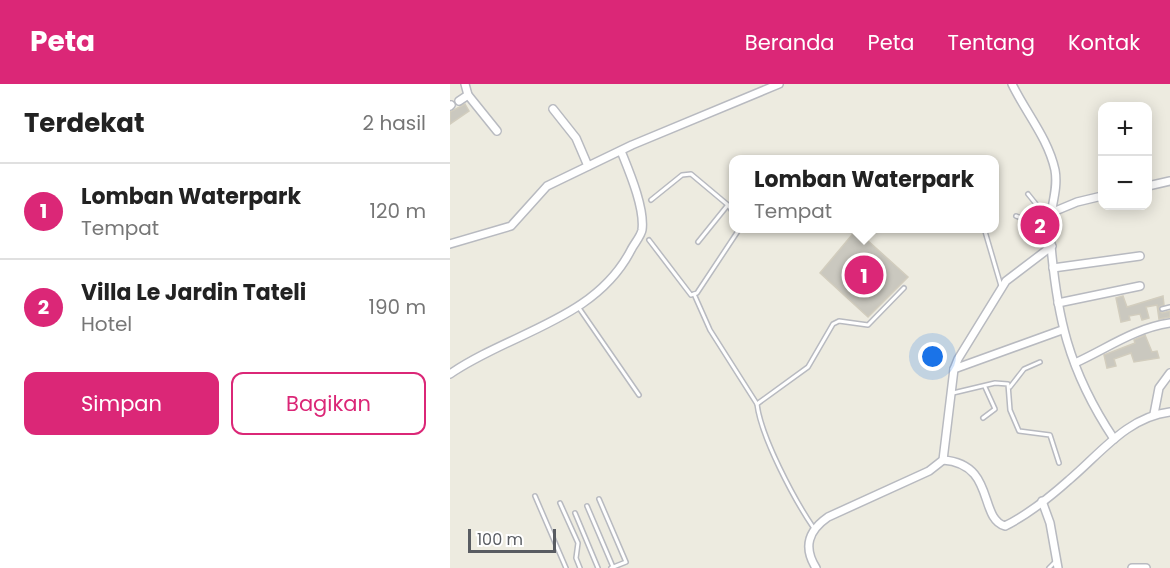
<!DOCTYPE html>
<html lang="id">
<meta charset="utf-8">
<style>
body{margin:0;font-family:Poppins,sans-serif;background:#f6f6f6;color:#222}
.controls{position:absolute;right:18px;top:18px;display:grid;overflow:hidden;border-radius:12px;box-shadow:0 3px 15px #0003}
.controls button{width:54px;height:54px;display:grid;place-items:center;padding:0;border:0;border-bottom:2px solid #e0e0e0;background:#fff;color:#222;font:30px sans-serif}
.scale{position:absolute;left:18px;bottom:15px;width:88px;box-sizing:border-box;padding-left:6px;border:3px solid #595c62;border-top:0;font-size:16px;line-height:21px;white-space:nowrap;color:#595c62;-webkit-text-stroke:4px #fff;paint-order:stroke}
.you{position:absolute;left:483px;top:273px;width:21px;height:21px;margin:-15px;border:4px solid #fff;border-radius:50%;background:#1a73e8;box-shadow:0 0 0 9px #1a73e833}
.badge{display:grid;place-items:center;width:39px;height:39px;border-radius:50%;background:#db2777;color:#fff;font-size:20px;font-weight:700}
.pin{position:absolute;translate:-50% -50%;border:3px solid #fff;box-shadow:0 2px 6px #0006}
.popup{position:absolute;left:279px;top:71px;width:270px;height:78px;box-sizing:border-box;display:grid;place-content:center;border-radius:12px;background:#fff;filter:drop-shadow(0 2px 4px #0005);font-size:20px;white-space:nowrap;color:#767676}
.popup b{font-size:22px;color:#222}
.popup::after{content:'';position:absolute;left:50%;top:100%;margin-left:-12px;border:12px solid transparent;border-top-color:#fff}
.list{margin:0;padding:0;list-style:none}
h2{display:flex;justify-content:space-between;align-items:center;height:78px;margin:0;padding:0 24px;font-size:26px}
h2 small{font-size:20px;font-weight:400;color:#767676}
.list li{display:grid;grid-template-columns:39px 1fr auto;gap:18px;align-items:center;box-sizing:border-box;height:96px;padding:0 24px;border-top:2px solid #e0e0e0}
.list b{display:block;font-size:22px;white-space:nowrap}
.list p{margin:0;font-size:20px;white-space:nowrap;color:#767676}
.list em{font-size:20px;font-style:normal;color:#767676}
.actions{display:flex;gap:12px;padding:18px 24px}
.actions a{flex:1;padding:14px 0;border:2px solid #db2777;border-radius:12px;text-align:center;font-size:21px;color:#db2777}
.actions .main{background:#db2777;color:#fff}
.map{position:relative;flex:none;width:720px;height:484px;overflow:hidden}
header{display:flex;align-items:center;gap:36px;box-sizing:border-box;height:84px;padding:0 30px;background:#db2777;color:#fff}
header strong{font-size:28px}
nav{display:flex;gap:33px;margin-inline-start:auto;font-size:21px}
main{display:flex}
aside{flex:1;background:#fff}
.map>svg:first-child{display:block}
.building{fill:#cac8bf;stroke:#d2cdbe;stroke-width:1.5}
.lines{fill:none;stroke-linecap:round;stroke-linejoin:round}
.lane-casing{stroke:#b8bac0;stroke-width:6}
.street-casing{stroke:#b8bac0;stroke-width:10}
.lane{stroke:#fff;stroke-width:3}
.street{stroke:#fff;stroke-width:7}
</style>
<header>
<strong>Peta</strong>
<nav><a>Beranda</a><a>Peta</a><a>Tentang</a><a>Kontak</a></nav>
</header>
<main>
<aside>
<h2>Terdekat<small>2 hasil</small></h2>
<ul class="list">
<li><span class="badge">1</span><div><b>Lomban Waterpark</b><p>Tempat</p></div><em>120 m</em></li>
<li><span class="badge">2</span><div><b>Villa Le Jardin Tateli</b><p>Hotel</p></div><em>190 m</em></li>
</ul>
<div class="actions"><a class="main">Simpan</a><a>Bagikan</a></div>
</aside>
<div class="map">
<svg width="720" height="484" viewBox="0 0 720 484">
<rect width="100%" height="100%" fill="#edebe0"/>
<g class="building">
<path d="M15,20L19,27L0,40V28Z"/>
<path d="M406,146L458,193L418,233L370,189Z"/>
<path d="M673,212L677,223L713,212L714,221L709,223V226L712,229L720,227V233L709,235L707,221L696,223L699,234L692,236L690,230L679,232L680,236L671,238L666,214Z"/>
<path d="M695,251L702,268L707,267L709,274L684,278L681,269L664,275L666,282L657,284L654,271L685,259L684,256Z"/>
</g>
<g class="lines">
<g class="lane-casing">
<g id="lane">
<path d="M201,116L232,91L241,90L278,121L284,130"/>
<path d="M566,132L578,137L587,132L586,120L578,110"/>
<path d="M585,134L598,142"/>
<path d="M534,144L551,202"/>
<path d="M199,156L241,211L247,209L290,144"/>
<path d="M248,158L277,122"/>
<path d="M244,210L260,246L307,320"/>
<path d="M129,224L189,311"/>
<path d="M712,225L720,223"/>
<path d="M560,303L574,285L590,278"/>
<path d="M503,309L545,299L558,300L560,326L569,347L600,351L609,379"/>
<path d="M533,334L545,325L535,303"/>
<path d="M85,412L116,484"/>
<path d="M149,415L176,478L161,484"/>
<path d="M110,419L128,459L126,474L130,484"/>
<path d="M137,422L163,483"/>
<path d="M125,429L148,484"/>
<path d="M363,443C344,415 311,353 307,320L358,283L383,240L389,237L418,241L454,204"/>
<path d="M599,484L605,478"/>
</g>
</g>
<g class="street-casing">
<g id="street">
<path d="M15,0L18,11L47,47"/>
<path d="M562,0C576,29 598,54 605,86C609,108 598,128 600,149C606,231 618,286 664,355"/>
<path d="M9,17L18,11"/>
<path d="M0,22L1,21"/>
<path d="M103,25L126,54L138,82"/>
<path d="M698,102L720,97"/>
<path d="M603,128L627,118L652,112"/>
<path d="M0,160L61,142L97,102L182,61L329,0"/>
<path d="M603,184L690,172"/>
<path d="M608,219L690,202"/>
<path d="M625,279C656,265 685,244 720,239"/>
<path d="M504,285L612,246"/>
<path d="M0,290C61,248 145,236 181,166C184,160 191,152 192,146C195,124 179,87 171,67"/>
<path d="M704,330L709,304L720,289"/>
<path d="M493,376C546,380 528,434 555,442C577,431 600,413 619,396C650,370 677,333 720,328"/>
<path d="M592,417L600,439L608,484"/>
<path d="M366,484C353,463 358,447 378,433L479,387L493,376L504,285L508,275L556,197L602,162"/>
<path d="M682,484H696"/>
</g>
</g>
<use href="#lane" class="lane"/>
<use href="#street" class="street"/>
</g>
</svg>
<div class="controls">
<button>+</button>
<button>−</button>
</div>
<div class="scale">100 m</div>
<div class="you"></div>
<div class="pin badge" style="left:414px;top:191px">1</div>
<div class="popup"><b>Lomban Waterpark</b>Tempat</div>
<div class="pin badge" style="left:590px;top:141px">2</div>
</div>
</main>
